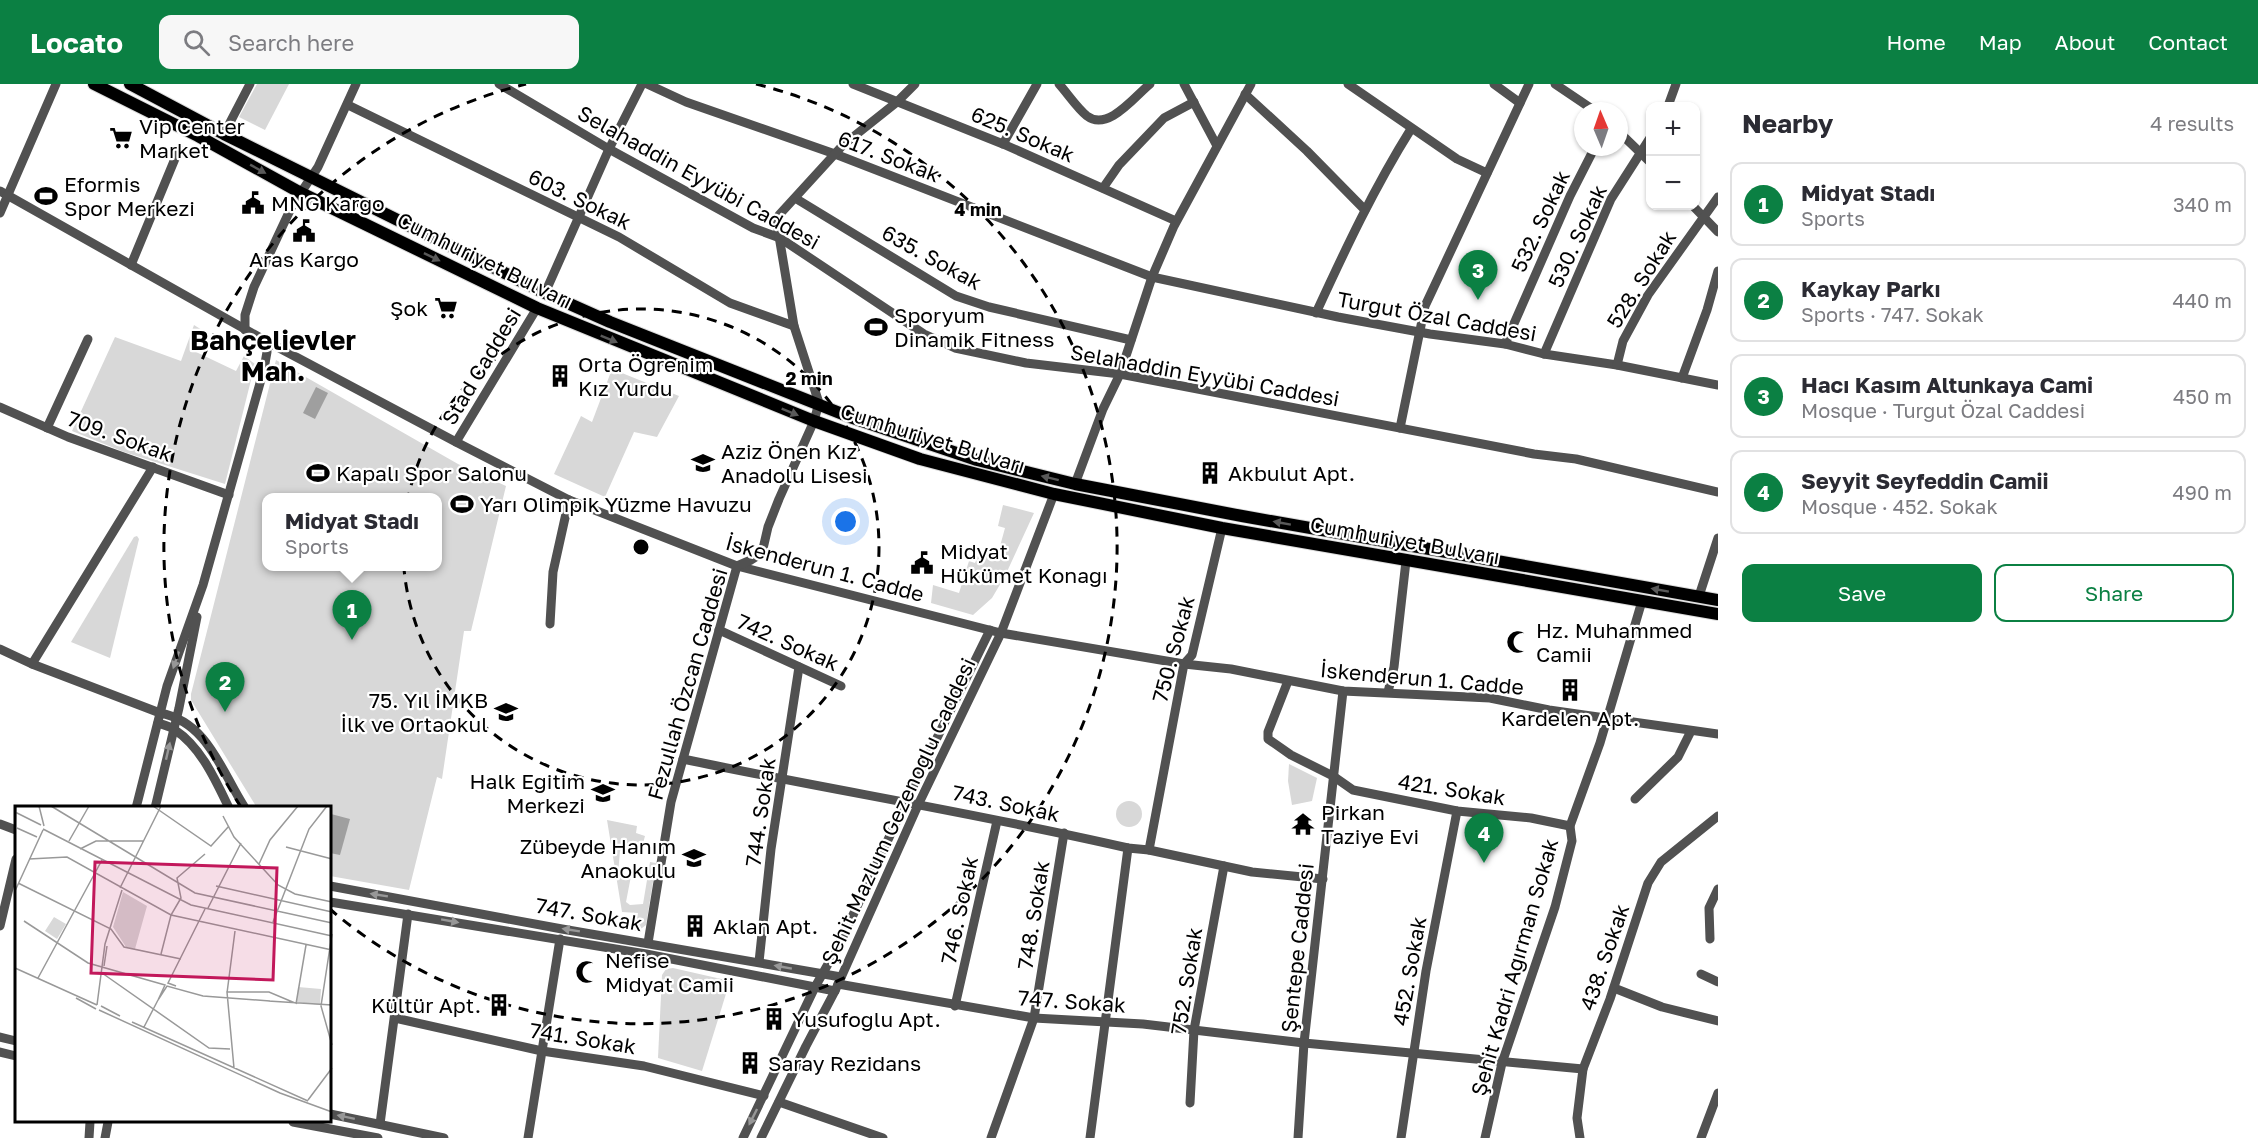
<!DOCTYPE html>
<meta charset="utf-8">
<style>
body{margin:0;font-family:"Golos Text",sans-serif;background:#f7f7f7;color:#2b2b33}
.controls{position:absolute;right:18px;top:18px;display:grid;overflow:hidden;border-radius:12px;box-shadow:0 2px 4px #0004}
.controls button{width:54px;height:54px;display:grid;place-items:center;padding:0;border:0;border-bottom:2px solid #e1e1e2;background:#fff;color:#2b2b33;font:30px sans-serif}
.compass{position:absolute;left:1574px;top:18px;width:54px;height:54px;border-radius:50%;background:#fff;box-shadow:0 2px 4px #0004;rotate:358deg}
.you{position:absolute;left:846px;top:438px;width:21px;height:21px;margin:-15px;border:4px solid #fff;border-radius:50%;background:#1a73e8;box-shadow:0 0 0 9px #1a73e833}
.badge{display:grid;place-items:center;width:39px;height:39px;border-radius:50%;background:#0b8043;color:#fff;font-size:20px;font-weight:700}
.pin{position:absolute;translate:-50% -50px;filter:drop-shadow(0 2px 3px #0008)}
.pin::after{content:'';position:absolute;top:32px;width:21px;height:18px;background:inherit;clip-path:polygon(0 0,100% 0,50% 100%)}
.popup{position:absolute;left:262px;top:409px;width:180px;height:78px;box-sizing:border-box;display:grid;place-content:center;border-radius:12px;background:#fff;filter:drop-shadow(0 2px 4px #0005);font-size:20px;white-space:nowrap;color:#7c7c81}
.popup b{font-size:22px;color:#2b2b33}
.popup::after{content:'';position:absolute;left:50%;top:100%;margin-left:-12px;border:12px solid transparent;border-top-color:#fff}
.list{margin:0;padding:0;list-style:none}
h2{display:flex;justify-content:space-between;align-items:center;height:78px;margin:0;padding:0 24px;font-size:26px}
h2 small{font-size:20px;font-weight:400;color:#7c7c81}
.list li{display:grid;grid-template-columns:39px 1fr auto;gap:18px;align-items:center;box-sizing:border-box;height:84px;margin:0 12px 12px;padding:0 12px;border:2px solid #e1e1e2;border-radius:12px}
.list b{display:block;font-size:22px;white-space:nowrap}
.list p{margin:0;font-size:20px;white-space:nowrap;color:#7c7c81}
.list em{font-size:20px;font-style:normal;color:#7c7c81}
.actions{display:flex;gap:12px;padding:18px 24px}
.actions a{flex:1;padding:14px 0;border:2px solid #0b8043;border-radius:12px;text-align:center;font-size:21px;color:#0b8043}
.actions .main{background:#0b8043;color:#fff}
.icon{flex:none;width:33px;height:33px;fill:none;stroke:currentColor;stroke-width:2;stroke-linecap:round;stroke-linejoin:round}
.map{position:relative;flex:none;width:1718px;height:1054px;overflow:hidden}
header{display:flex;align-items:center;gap:36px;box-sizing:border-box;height:84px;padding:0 30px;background:#0b8043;color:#fff}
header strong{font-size:28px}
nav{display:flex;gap:33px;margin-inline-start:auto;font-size:21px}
.search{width:420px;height:54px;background:#f7f7f7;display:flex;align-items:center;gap:15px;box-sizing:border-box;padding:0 21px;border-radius:12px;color:#7c7c81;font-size:22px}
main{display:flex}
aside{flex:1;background:#fff}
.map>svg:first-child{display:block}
.green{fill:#d8d8d8;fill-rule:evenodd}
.water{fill:#9f9f9f}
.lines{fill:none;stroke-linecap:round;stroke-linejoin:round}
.major-casing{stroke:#dbdbdb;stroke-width:14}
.minor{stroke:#515151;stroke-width:9}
.major{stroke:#000;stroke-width:12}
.oneway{fill:#595959}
.oneway2{fill:#979797}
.ring{fill:none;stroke:#000;stroke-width:3;stroke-dasharray:10 8}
.labels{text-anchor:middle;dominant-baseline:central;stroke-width:4.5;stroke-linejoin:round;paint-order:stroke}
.poi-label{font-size:21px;fill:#000;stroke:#fff;text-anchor:start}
.street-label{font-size:21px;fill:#000;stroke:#fff}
.district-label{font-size:27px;font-weight:bold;fill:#000;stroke:#fff}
.inset-road{fill:none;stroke:#999;stroke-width:1.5}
.view{fill:#c2185b;fill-opacity:0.15;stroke:#c2185b;stroke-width:3}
.inset-edge{fill:none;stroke:#000;stroke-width:3}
.centre{fill:#000;stroke:#fff;stroke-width:3}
.ring-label{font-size:18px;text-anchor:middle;font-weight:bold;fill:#000;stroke:#fff;stroke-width:4.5;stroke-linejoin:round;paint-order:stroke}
</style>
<header>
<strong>Locato</strong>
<div class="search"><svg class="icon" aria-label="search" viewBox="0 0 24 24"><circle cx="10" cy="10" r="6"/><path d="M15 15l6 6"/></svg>Search here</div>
<nav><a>Home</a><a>Map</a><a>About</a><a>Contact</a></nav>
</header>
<main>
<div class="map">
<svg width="1718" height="1054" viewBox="0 0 1718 1054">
<rect width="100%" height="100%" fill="#fff"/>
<g class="green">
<path d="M257,0H289L265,46L239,33Z"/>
<path d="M194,241L202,246L196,268L236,287L244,272L255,280L225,400L124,368L72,347L115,253L181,277Z"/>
<path d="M276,276L458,380L506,402L471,547H464L442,695L437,693L409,806L330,792V724H257L191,616V610ZM266,414H437V482H266Z"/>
<path d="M612,285L679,312L657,353L634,348L605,413L554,390L581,332L592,338Z"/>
<path d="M1003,421L1034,429L1005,492L992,514L973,531L931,519L933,501L959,509L969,477L975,479L979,469L997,473L1005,444L998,442Z"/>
<path d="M137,452L139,455L110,574L71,558L134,453Z"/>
<path d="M1289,680L1317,694L1312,717L1292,721L1288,697Z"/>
<circle cx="1129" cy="730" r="13"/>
<path d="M607,736L637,742L636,749L645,752L642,763L625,759L620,767L618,790L631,792L626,818L630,821L643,820L650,778L656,779L646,841L638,847H633L638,829L622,828Z"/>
<path d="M673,884L730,897L702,987L658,974L662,891L666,885Z"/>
</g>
<g class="water">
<path d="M316,303L328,309L315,335L303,329Z"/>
<path d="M331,730L350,735L340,771L330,769Z"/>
</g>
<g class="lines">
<g class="major-casing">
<g id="major">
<path d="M94,0L198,52L301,109L537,224L814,337L920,375L1054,410L1222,444L1718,530"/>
<path d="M130,0L224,50L545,209L610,238L850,333L977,376L1075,400L1242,432L1718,516"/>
</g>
</g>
<g class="minor">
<path d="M499,0L609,65L753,144L780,154L924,250L955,264L1026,279L1120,290L1534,370L1576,375L1718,408"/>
<path d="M647,0L686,18L835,70L1152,193L1338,233L1430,250L1505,260L1544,270L1617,281L1718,301"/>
<path d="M853,0L1003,60L1176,137"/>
<path d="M1059,0C1068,10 1077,24 1087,32C1108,48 1135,12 1150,0"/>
<path d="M1184,0L1217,62"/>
<path d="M1348,0L1457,75L1487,89"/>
<path d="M1494,0L1520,19"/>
<path d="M1555,0L1595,27"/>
<path d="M1245,10L1307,67L1365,126"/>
<path d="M348,21L619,153L730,219L794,242"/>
<path d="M1668,22L1676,0"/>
<path d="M1619,48L1650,78"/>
<path d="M224,50L250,0"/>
<path d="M1003,60L1037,0"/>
<path d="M1103,104L1119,81L1164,34L1194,18"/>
<path d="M0,107L266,257L456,358L569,416L737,482L1001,549L1184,580L1231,585L1343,607L1490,614L1549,626L1718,650"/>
<path d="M795,114L956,212L989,223L1131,256"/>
<path d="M1693,122L1718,148"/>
<path d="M0,129L56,0"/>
<path d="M131,181L179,65"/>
<path d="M545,209L609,65L642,0"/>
<path d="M1316,229C1345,166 1374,104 1411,45"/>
<path d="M245,246V231L254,203L292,122L318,83L356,0"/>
<path d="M1505,260L1570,112L1595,63"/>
<path d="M1544,270L1611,115L1650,54"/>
<path d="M1617,281L1623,257L1648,211L1718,113"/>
<path d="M1682,294L1707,226L1718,187"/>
<path d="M0,323L68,353L229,411"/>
<path d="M47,344L88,255"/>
<path d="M1400,344L1425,222L1529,0"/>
<path d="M456,358L537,224"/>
<path d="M1075,400L1103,325L1120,290L1152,193L1174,142L1251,0"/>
<path d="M1699,512L1718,454"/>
<path d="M550,540L553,488L569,416"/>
<path d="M719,546L841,602"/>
<path d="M0,565L32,580L160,629C208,638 221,687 245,724"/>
<path d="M32,580L153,383"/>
<path d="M1288,597L1268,648V655L1291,671L1333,692L1353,706L1457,727L1531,734L1570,742"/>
<path d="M1388,608L1394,583L1406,477"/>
<path d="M158,639C163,641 170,642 175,646C201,663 216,697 229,724"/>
<path d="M683,675C831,706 981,730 1128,764L1149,766L1252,788L1323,795"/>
<path d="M1635,715L1678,673L1691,647"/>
<path d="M136,724L167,602L203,501L264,285L267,268L266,257"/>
<path d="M155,724L179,624L197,533"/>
<path d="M0,740L16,746"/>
<path d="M1149,766L1184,580L1192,571L1222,444"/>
<path d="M330,802L562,845L841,893"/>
<path d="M330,818L646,870L835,907"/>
<path d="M0,842L16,775"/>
<path d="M1710,855L1709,824L1718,805"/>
<path d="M648,859L671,718L737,482L751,476L762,469L768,443L779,415L814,337L819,319L794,242L777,140L779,131L843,61L897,18L915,0"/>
<path d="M759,878L771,765L799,583"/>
<path d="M1701,890L1718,898"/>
<path d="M838,900L1034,934L1143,940L1304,959L1583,985"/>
<path d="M1614,904L1662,923L1718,937"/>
<path d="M955,922L997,737"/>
<path d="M395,934L542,967L644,982L764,1012"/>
<path d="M0,953L16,957"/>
<path d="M0,968L16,972"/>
<path d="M779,1018L883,1054"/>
<path d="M1190,1019L1194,946L1224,782"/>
<path d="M330,1030L444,1054"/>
<path d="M293,1038L378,1054"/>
<path d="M380,1040L408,830"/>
<path d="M89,1054L90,1038"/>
<path d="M105,1054L108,1038"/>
<path d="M528,1054L560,855"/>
<path d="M743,1054L815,903L840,859L906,717L990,546"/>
<path d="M761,1054L806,962L835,907L919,719L1001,549L1054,410"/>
<path d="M991,1054L1034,934L1064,749"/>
<path d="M1090,1054L1128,764"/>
<path d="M1298,1054L1304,959L1343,607"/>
<path d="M1401,1054L1426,887L1457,727"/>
<path d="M1485,1054L1502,979L1555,823L1572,757L1570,742L1600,659L1642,517"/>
<path d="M1580,1054L1577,1034L1583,985L1610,915L1648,799L1661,778L1718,732"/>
<path d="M1701,1054L1718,1009"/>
</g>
<use href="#major" class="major"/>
</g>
<defs><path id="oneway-solid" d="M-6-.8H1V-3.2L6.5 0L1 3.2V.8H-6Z" transform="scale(1.5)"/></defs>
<g class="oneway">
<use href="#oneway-solid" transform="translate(258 85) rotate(29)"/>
<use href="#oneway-solid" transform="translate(432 173) rotate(26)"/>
<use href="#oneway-solid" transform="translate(609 255) rotate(22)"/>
<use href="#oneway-solid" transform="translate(790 328) rotate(22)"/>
<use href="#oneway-solid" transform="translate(1050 394) rotate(-166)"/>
<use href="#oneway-solid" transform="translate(1282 439) rotate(-170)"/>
<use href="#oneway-solid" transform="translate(1660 506) rotate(-170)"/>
</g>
<g class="oneway2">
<use href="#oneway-solid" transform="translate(176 576) rotate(109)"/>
<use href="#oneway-solid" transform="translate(168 667) rotate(-77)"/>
<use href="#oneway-solid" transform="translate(379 811) rotate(-171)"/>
<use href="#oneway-solid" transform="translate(450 837) rotate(10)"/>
<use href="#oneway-solid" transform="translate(571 846) rotate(-171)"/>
<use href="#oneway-solid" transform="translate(783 883) rotate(-170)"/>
<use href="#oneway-solid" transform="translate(346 1033) rotate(-168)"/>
<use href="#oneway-solid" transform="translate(753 1033) rotate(117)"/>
</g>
<g class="ring">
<circle cx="641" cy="463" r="238"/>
<path d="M241 723A477 477 0 0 1 526 0M756 0A477 477 0 1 1 331 826"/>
</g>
<defs>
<g id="supermarket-bare" transform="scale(1.8)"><path d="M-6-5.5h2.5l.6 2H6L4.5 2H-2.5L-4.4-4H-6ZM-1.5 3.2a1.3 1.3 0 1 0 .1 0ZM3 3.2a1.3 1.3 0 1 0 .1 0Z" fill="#000" stroke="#fff" stroke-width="2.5" paint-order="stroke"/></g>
<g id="stadium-bare" transform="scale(1.8)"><path d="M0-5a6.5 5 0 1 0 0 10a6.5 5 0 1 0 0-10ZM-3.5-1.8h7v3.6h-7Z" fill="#000" stroke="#fff" stroke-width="2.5" paint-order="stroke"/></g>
<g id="civic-bare" transform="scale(1.8)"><path d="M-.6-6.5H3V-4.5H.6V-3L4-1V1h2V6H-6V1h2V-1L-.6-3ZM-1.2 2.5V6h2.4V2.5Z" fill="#000" stroke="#fff" stroke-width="2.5" paint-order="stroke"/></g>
<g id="building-bare" transform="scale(1.8)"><path d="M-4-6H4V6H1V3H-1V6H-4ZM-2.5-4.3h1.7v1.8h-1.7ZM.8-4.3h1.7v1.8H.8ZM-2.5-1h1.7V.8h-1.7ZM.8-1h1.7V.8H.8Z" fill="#000" stroke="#fff" stroke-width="2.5" paint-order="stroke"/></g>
<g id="school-bare" transform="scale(1.8)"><path d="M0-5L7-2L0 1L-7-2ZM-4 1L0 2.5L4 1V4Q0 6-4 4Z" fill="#000" stroke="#fff" stroke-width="2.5" paint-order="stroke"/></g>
<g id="mosque-bare" transform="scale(1.8)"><path d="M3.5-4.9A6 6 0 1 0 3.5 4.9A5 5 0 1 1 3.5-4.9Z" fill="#000" stroke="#fff" stroke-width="2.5" paint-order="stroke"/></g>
<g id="temple-bare" transform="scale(1.8)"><path d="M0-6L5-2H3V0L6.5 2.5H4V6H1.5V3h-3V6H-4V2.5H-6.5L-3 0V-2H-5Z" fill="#000" stroke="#fff" stroke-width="2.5" paint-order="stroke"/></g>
</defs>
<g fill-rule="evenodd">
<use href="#supermarket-bare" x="121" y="54"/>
<use href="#stadium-bare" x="46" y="112"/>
<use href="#civic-bare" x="253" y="119"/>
<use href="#civic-bare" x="304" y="147"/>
<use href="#supermarket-bare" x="446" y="224"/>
<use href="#stadium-bare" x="876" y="243"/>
<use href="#building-bare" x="560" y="292"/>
<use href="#school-bare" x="703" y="379"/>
<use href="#stadium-bare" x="318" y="389"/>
<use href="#building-bare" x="1210" y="389"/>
<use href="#stadium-bare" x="462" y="420"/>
<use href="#civic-bare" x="922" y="479"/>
<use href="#mosque-bare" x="1518" y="558"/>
<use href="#building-bare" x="1570" y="606"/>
<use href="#school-bare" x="506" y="628"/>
<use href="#school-bare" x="603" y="709"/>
<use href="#temple-bare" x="1303" y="740"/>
<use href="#school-bare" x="694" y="774"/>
<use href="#building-bare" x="695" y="842"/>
<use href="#mosque-bare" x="587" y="888"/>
<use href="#building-bare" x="499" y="921"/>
<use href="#building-bare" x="774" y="935"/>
<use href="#building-bare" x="750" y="979"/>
</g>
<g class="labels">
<g class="poi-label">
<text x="139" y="42">Vip Center<tspan x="139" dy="24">Market</tspan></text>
<text x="64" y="100">Eformis<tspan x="64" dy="24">Spor Merkezi</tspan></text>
<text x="271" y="119">MNG Kargo</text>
<text x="304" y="175" text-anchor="middle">Aras Kargo</text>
<text x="428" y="224" text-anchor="end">Şok</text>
<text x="894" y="231">Sporyum<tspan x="894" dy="24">Dinamik Fitness</tspan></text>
<text x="578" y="280">Orta Öğrenim<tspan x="578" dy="24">Kız Yurdu</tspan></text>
<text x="721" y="367">Aziz Önen Kız<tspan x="721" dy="24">Anadolu Lisesi</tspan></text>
<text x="336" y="389">Kapalı Spor Salonu</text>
<text x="1228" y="389">Akbulut Apt.</text>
<text x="480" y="420">Yarı Olimpik Yüzme Havuzu</text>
<text x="940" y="467">Midyat<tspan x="940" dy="24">Hükümet Konağı</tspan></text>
<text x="1536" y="546">Hz. Muhammed<tspan x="1536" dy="24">Camii</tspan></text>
<text x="488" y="616" text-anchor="end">75. Yıl İMKB<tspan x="488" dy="24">İlk ve Ortaokul</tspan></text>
<text x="1570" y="634" text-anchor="middle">Kardelen Apt.</text>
<text x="585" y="697" text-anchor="end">Halk Eğitim<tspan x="585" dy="24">Merkezi</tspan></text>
<text x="1321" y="728">Pirkan<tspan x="1321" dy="24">Taziye Evi</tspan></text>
<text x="676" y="762" text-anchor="end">Zübeyde Hanım<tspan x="676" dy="24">Anaokulu</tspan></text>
<text x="713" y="842">Aklan Apt.</text>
<text x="605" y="876">Nefise<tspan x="605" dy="24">Midyat Camii</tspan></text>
<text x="481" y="921" text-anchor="end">Kültür Apt.</text>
<text x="792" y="935">Yusufoğlu Apt.</text>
<text x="768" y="979">Saray Rezidans</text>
</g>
<g class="street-label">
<text transform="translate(1023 50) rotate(23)">625. Sokak</text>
<text transform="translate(889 72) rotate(21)">617. Sokak</text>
<text transform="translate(699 93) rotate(29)">Selahaddin Eyyübi Caddesi</text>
<text transform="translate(580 115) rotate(26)">603. Sokak</text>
<text transform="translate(1540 137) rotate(-65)">532. Sokak</text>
<text transform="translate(1577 152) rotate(-65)">530. Sokak</text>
<text transform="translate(932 173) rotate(29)">635. Sokak</text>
<text transform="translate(485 176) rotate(26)">Cumhuriyet Bulvarı</text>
<text transform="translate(1641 195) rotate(-58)">528. Sokak</text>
<text transform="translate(1437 232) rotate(10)">Turgut Özal Caddesi</text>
<text transform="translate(481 282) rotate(-59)">Stad Caddesi</text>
<text transform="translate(1205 291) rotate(10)">Selahaddin Eyyübi Caddesi</text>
<text transform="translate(120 352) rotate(20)">709. Sokak</text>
<text transform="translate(933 354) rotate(17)">Cumhuriyet Bulvarı</text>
<text transform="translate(1405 456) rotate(10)">Cumhuriyet Bulvarı</text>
<text transform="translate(825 484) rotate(15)">İskenderun 1. Cadde</text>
<text transform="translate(788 558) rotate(24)">742. Sokak</text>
<text transform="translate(1173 565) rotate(-75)">750. Sokak</text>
<text transform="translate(1422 594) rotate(5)">İskenderun 1. Cadde</text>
<text transform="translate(687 600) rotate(-74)">Fezullah Özcan Caddesi</text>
<text transform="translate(1452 705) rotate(9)">421. Sokak</text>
<text transform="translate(1006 719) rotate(12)">743. Sokak</text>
<text transform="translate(898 727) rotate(-65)">Şehit Mazlum Gezenoğlu Caddesi</text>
<text transform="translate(760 728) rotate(-82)">744. Sokak</text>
<text transform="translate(959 826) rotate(-78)">746. Sokak</text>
<text transform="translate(589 830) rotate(10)">747. Sokak</text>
<text transform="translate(1033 831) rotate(-81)">748. Sokak</text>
<text transform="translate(1297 864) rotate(-84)">Şentepe Caddesi</text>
<text transform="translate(1604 873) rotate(-71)">438. Sokak</text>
<text transform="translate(1514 883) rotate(-74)">Şehit Kadri Ağırman Sokak</text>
<text transform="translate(1409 887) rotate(-80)">452. Sokak</text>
<text transform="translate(1186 897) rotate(-81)">752. Sokak</text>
<text transform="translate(1072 917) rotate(4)">747. Sokak</text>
<text transform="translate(583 954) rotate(9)">741. Sokak</text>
</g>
<g class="district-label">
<text x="273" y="256">Bahçelievler<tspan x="273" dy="31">Mah.</tspan></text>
</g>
</g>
<g transform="translate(15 722)">
<rect width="316" height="316" fill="#fff"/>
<path d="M108,86L132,100L120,143L111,141L98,121ZM39,111L51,118L42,133L30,125ZM283,181L306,183L305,199L282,196Z" fill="#d8d8d8"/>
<path class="inset-road" d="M24,0L29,20M36,0L180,87L317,117M138,0L196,40L214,20M0,6L26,19M208,10L219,31L263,79L280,88L317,96M2,22L22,31M28,23L176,99L317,130M0,30L1,0M54,35L74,0M271,41L317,53M65,43L81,35H128M14,53L52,51L156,109L317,144M244,58L255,34L283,0M3,77L96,123L109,141L166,153M201,80L317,106M105,82L146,0M0,85L28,24M193,102L226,37M9,115L73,157L150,179L143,194L152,180L188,190L255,195M258,116L294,23L312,0M317,128L306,200L317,239M146,148L156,109L166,92L162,72L190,48M89,160L92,140M0,162L82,199M87,167L194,242L215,243M23,172L87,54M161,180L153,177L190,103M212,187L220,125M61,192L81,203M253,195L317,199M281,198L291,139M82,199L90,138L107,84M86,200L105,210M84,204L265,287L317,306M117,216L293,295M129,221L143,194M219,262L212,186H254L280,197M293,294L317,262"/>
<path class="view" d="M80,56L262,62L258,174L76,167Z"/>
<rect width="316" height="316" class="inset-edge"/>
</g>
<circle cx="641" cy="463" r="9" class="centre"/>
<g class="ring-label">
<text x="978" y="132">4 min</text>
<text x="809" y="301">2 min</text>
</g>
</svg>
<div class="controls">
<button>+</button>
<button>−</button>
</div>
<svg class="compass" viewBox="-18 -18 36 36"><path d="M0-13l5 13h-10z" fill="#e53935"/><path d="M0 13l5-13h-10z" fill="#7c7c81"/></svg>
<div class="you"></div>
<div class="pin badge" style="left:352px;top:556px">1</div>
<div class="popup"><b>Midyat Stadı</b>Sports</div>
<div class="pin badge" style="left:225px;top:628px">2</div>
<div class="pin badge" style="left:1478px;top:216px">3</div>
<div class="pin badge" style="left:1484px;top:779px">4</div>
</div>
<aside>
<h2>Nearby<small>4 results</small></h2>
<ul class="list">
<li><span class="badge">1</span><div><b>Midyat Stadı</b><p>Sports</p></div><em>340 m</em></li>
<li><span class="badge">2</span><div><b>Kaykay Parkı</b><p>Sports · 747. Sokak</p></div><em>440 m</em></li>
<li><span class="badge">3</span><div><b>Hacı Kasım Altunkaya Cami</b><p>Mosque · Turgut Özal Caddesi</p></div><em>450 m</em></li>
<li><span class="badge">4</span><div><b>Seyyit Seyfeddin Camii</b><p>Mosque · 452. Sokak</p></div><em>490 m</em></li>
</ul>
<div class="actions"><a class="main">Save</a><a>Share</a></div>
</aside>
</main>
